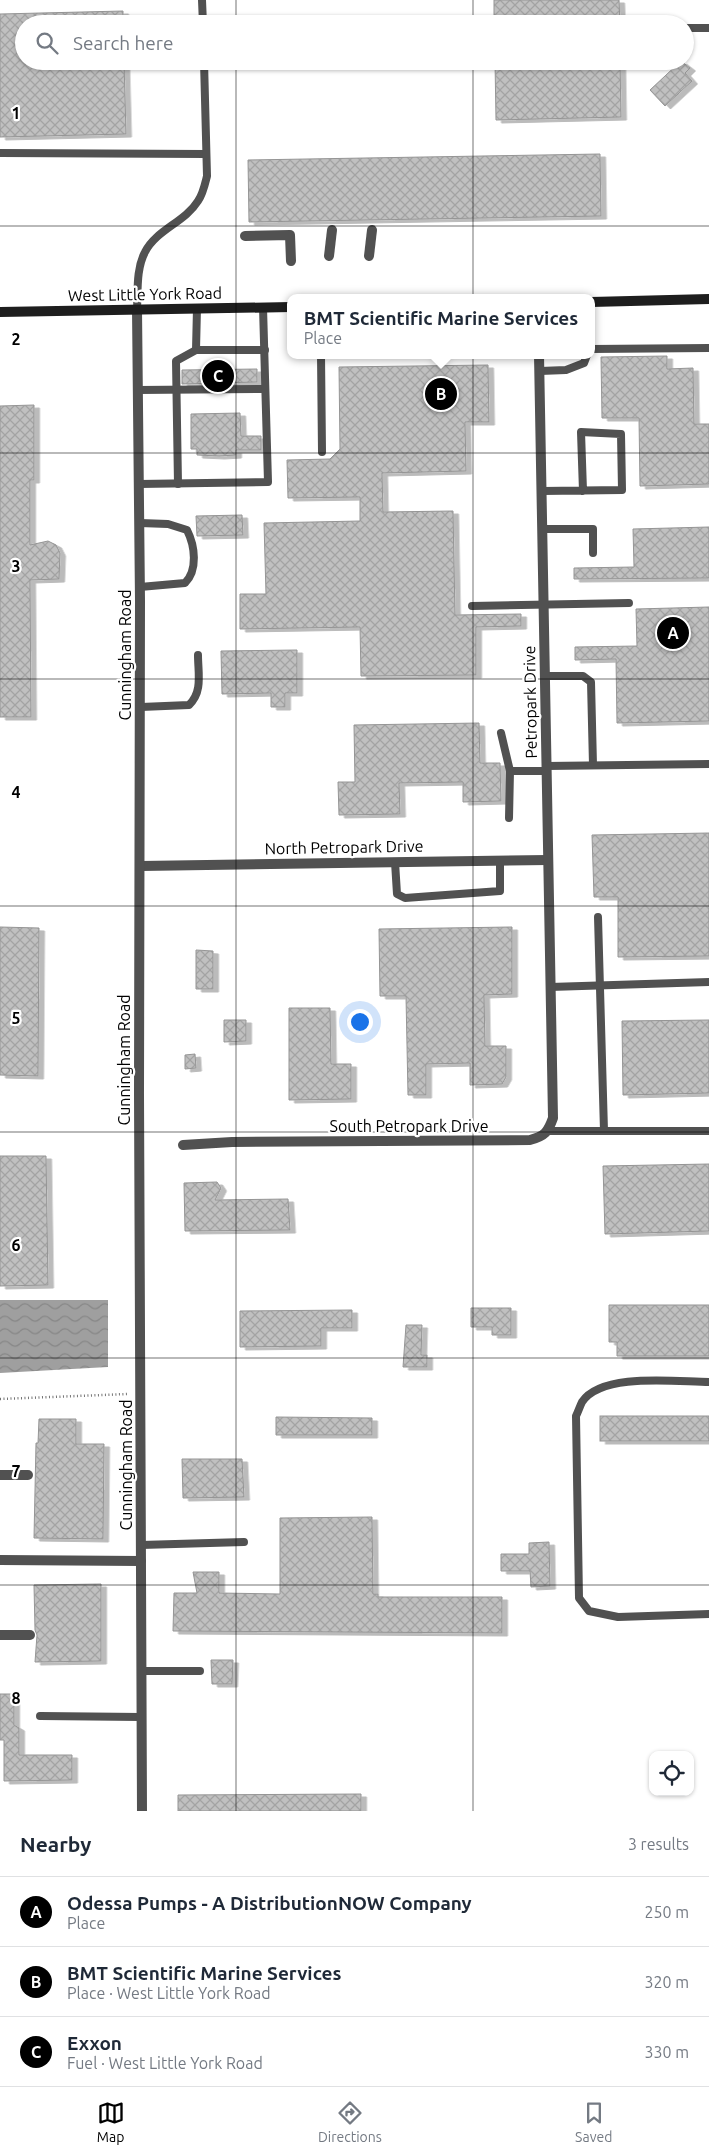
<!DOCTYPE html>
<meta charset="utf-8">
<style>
body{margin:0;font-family:Ubuntu,sans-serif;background:#f2f2f3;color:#1f2937}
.controls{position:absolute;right:15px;bottom:15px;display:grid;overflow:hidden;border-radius:10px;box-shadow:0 1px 4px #0004}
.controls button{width:45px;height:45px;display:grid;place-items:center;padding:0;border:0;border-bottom:1px solid #e0e1e3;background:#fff;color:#1f2937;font:25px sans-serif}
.you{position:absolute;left:359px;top:1021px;width:18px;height:18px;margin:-12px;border:4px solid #fff;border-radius:50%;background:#1a73e8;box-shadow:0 0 0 8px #1a73e833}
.badge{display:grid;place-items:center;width:32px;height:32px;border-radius:50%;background:#000;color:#fff;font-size:16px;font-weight:700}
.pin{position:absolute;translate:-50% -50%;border:2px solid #fff;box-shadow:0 1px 5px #0006}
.popup{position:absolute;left:287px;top:294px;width:308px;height:65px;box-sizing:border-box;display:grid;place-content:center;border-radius:10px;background:#fff;filter:drop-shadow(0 1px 4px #0005);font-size:16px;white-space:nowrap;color:#747a83}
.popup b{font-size:19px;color:#1f2937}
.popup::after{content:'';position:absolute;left:50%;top:100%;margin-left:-10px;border:10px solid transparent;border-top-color:#fff}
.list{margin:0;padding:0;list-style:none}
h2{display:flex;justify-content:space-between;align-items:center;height:65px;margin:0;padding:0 20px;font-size:21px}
h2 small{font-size:16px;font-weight:400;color:#747a83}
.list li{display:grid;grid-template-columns:32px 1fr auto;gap:15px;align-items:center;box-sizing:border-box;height:70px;padding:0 20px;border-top:1px solid #e0e1e3}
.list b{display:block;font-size:19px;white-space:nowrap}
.list p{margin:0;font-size:16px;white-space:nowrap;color:#747a83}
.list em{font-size:16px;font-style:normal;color:#747a83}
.icon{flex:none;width:28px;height:28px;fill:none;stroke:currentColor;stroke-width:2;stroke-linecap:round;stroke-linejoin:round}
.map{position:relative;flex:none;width:709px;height:1811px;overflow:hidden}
.search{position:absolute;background:#fff;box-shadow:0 1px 4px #0004;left:15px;right:15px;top:15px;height:55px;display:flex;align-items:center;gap:12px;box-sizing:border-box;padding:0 18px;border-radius:28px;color:#747a83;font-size:19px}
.sheet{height:275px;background:#fff}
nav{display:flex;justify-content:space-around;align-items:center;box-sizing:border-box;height:70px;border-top:1px solid #e0e1e3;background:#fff;font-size:14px;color:#747a83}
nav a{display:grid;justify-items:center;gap:2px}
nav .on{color:#000}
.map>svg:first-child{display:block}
.water{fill:url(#water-waves)}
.building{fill:url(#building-cross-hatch);stroke:#959595;filter:url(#shadow)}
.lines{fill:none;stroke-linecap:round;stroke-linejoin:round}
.path{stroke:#737373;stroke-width:2.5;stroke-dasharray:1 2.5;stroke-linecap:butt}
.service{stroke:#515151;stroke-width:8}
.minor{stroke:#515151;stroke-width:10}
.tertiary{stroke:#515151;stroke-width:10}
.secondary{stroke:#1e1e1e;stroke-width:10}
.grid{fill:none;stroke:#000;stroke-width:1;stroke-opacity:0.55}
.labels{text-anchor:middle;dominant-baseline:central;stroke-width:4.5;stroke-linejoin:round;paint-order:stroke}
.street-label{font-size:16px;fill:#000;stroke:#fff}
.grid-label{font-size:16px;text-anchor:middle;font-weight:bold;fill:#000;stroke:#fff;stroke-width:4.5;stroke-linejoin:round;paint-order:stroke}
</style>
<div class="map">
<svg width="709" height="1811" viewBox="0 0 709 1811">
<defs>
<pattern id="water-waves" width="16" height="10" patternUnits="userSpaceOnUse" patternTransform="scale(1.25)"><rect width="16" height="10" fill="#9f9f9f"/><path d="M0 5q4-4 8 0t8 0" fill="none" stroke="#878787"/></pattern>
<pattern id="building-cross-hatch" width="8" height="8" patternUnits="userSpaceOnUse" patternTransform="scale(1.25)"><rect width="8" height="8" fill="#c0c0c0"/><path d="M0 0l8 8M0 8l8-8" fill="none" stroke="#a3a3a3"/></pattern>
<filter id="shadow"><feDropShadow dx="5.5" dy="3" stdDeviation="0" flood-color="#0004"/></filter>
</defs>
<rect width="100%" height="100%" fill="#fff"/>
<path class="water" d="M0,1300H108V1367L0,1373Z"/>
<g class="building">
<path d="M494,0H619L620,24H494Z"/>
<path d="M123,11V24H24V61H124L126,134L0,137V14Z"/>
<path d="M495,61H620L621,117L496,120Z"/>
<path d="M681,61L690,68L685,73L692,81L665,106L650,90Z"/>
<path d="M600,154L601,216L249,222L248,160Z"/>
<path d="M667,356V369L693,368L694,424H709V484L640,486L639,418H602L601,357Z"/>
<path d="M488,365L489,422H465L466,471L382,473L383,512L453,511L455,615L521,614V626L476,627V675L361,676L360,627L240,629V594H266L264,523L360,521V497L288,498L287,460L330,459L340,449L339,367Z"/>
<path d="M257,369V382L182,384V370Z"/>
<path d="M34,405V480H30V545L48,541L56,545L60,553L59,579L30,580L31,717H0V406Z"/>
<path d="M240,413L241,436H261V450H236V455L219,456L197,455V449H191V414Z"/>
<path d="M242,515L243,535L197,536L196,516Z"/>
<path d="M709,527V578L574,579V568L634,567L633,529Z"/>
<path d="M709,607V721L617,723L616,659L575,660V647L637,646L636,609Z"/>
<path d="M297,650V693H285V707H271V693L222,694L221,651Z"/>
<path d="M479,723L480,763H500L501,801L463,802V782L399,783L400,814L339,815L338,782H355L354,725Z"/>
<path d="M709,833V956L618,957V897H594L592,835Z"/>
<path d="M0,927L39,928L38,1076L0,1075Z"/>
<path d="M512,927V994L484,995L485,1046H506V1077L502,1084L470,1085V1063L426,1064V1095H408L406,996H380L379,929Z"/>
<path d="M196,950L213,951V989H196Z"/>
<path d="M289,1008H330L331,1064H351V1099L289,1100Z"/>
<path d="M224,1020H246V1041L224,1042Z"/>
<path d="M709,1020V1093L623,1095L622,1021Z"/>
<path d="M195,1054L196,1068L185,1069V1055Z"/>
<path d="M0,1156H46L48,1285L0,1286Z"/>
<path d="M709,1164V1231L605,1234L603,1166Z"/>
<path d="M217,1182L221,1188L215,1200L288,1199L290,1230L185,1231L184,1183Z"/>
<path d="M609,1305H709V1356H617V1342H609Z"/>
<path d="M471,1308H511V1335H492V1327H471Z"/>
<path d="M352,1310V1328H321V1346L240,1347V1311Z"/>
<path d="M406,1325H422L421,1355H427V1367H403Z"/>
<rect x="600" y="1416" width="109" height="25"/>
<path d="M276,1417L372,1418V1435H276Z"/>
<path d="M39,1419H76V1444H104L103,1539L34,1538L36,1443H38Z"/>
<path d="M182,1459H242L244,1497L183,1498Z"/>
<path d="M372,1517L373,1594H378V1597H502V1633L173,1631L174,1593H197L193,1572H219V1593L280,1594V1518Z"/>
<path d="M549,1542L550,1586L531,1587L530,1571H501V1554H529V1543Z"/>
<path d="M101,1584V1661L35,1662L37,1635L35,1630L34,1585Z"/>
<path d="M211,1660H233L232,1684H212Z"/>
<path d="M0,1694H14V1725L19,1728V1755H72V1780L4,1781V1740H0Z"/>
<path d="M361,1794V1811H178V1795Z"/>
</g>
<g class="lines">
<path class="path" d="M0,1399L128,1394"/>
<g class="service">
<path d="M202,0L203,24"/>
<path d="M685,28H709"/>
<path d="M0,153L206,154"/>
<path d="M137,309C138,291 136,269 145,252C156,230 185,222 198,201C203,194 205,184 207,176L204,61"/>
<path d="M591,349L709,348"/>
<path d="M196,350H265"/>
<path d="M321,355L322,452"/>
<path d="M540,371L566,370L584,363L587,355"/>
<path d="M138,390L265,389"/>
<path d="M139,484L268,482L263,307"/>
<path d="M178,484L176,361L196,350L197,308"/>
<path d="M542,491L622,490L621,434L581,432L583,491"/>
<path d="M140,523L168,524L187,530C195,546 198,570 185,583L140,587"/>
<path d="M543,529H593V553"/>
<path d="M472,606L629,603"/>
<path d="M545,676H583L591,682L593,765"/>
<path d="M141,707L189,705C203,692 198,673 198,655"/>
<path d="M501,733L510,771"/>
<path d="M546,766L709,764"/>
<path d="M509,818L510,771H546"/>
<path d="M395,862L397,894L405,898L500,891V860"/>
<path d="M598,917L604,1131"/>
<path d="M550,987L709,982"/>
<path d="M549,1131H709"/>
<path d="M709,1382C677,1382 602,1372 582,1402C580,1406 578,1412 576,1416L579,1598L589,1611L618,1617L709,1614"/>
<path d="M141,1545L244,1542"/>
<path d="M141,1671H200"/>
<path d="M40,1716L141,1717"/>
</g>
<g class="minor">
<path d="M245,236L290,235L291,261"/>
<path d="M329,256L332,230"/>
<path d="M369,256L372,230"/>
<path d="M141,866L548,860"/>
<path d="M183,1145L232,1142L530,1140C545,1136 548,1132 553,1118L539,355"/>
<path d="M0,1475H28"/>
<path d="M0,1560L141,1561"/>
<path d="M0,1635H30"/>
</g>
<path class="tertiary" d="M137,309L140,601L139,1094L142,1811"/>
<g class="secondary">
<path d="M591,302L709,299"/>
<path d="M0,312L291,307"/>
</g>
</g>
<path class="grid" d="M236,0V24M473,0V24M236,61V1811M473,61V1811M0,226H709M0,453H709M0,679H709M0,906H709M0,1132H709M0,1358H709M0,1585H709"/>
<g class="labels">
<g class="street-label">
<text transform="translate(145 294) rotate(-1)">West Little York Road</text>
<text transform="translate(125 655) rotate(-90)">Cunningham Road</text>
<text transform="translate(530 702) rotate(-91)">Petropark Drive</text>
<text transform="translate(344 847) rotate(-1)">North Petropark Drive</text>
<text transform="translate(124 1060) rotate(-90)">Cunningham Road</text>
<text x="409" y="1126">South Petropark Drive</text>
<text transform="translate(126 1465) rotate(-90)">Cunningham Road</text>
</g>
</g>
<g class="grid-label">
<text x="16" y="119">1</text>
<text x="16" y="345">2</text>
<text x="16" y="572">3</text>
<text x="16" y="798">4</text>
<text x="16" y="1024">5</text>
<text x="16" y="1251">6</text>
<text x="16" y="1477">7</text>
<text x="16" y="1704">8</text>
</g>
</svg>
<div class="controls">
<button><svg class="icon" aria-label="locate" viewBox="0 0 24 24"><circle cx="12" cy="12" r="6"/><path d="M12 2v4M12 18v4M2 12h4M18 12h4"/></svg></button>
</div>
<div class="you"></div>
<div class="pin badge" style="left:673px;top:633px">A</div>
<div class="pin badge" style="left:441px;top:394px">B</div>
<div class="popup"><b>BMT Scientific Marine Services</b>Place</div>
<div class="pin badge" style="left:218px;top:376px">C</div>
<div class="search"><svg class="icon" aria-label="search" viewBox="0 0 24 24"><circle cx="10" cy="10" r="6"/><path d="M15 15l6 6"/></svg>Search here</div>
</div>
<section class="sheet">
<h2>Nearby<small>3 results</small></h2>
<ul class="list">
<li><span class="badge">A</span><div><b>Odessa Pumps - A DistributionNOW Company</b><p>Place</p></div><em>250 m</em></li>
<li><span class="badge">B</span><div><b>BMT Scientific Marine Services</b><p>Place · West Little York Road</p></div><em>320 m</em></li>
<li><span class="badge">C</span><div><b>Exxon</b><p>Fuel · West Little York Road</p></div><em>330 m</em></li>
</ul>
</section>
<nav>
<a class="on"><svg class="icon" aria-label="map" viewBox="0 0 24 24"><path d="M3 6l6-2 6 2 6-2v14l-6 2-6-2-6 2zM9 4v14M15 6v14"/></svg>Map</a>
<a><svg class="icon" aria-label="directions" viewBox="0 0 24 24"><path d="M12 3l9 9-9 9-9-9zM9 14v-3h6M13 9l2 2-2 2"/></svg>Directions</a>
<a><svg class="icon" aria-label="saved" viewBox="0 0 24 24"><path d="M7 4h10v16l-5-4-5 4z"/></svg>Saved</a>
</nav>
